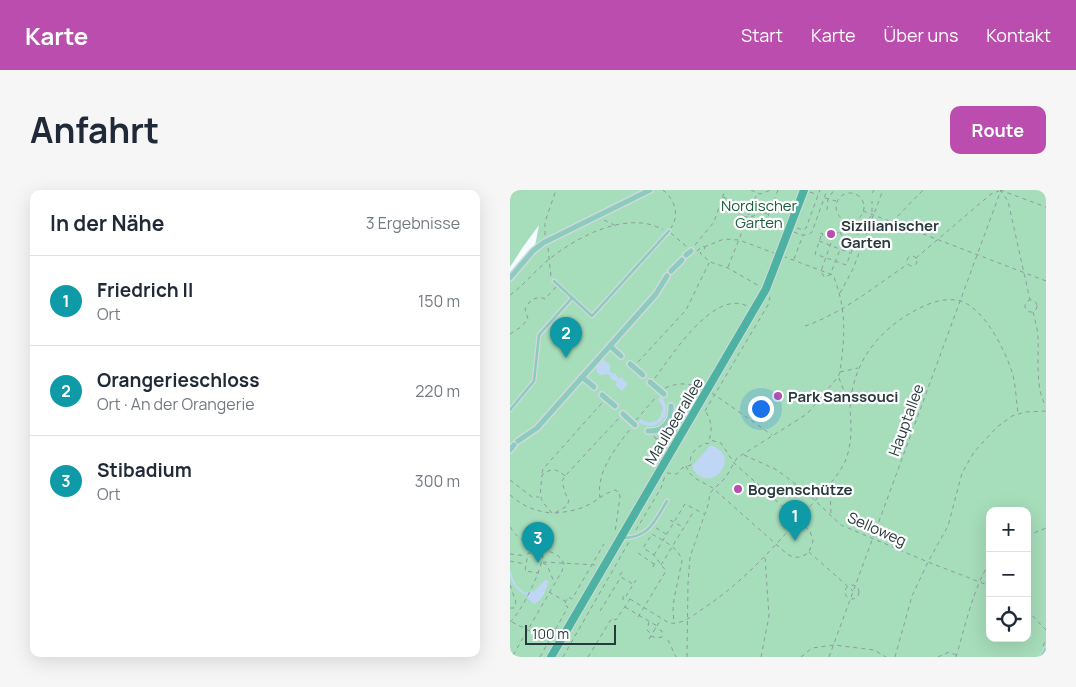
<!DOCTYPE html>
<html lang="de">
<meta charset="utf-8">
<style>
body{margin:0;font-family:Manrope,sans-serif;background:#f6f6f7;color:#1f2937}
.controls{position:absolute;right:15px;bottom:15px;display:grid;overflow:hidden;border-radius:10px;box-shadow:0 5px 20px #0002}
.controls button{width:45px;height:45px;display:grid;place-items:center;padding:0;border:0;border-bottom:1px solid #e0e1e3;background:#fff;color:#1f2937;font:25px sans-serif}
.scale{position:absolute;left:15px;bottom:12px;width:91px;box-sizing:border-box;padding-left:5px;border:2px solid #283a3d;border-top:0;font-size:14px;line-height:18px;white-space:nowrap;color:#283a3d;-webkit-text-stroke:4px #fff;paint-order:stroke}
.you{position:absolute;left:250px;top:218px;width:18px;height:18px;margin:-12px;border:4px solid #fff;border-radius:50%;background:#1a73e8;box-shadow:0 0 0 8px #1a73e833}
.badge{display:grid;place-items:center;width:32px;height:32px;border-radius:50%;background:#ba4dad;color:#fff;font-size:16px;font-weight:700}
.pin{position:absolute;translate:-50% -41px;filter:drop-shadow(0 1px 2px #0008)}
.pin::after{content:'';position:absolute;top:26px;width:18px;height:15px;background:inherit;clip-path:polygon(0 0,100% 0,50% 100%)}
.list{margin:0;padding:0;list-style:none}
h2{display:flex;justify-content:space-between;align-items:center;height:65px;margin:0;padding:0 20px;font-size:21px}
h2 small{font-size:16px;font-weight:400;color:#747a83}
.list li{display:grid;grid-template-columns:32px 1fr auto;gap:15px;align-items:center;box-sizing:border-box;height:90px;padding:0 20px;border-top:1px solid #e0e1e3}
.list b{display:block;font-size:19px;white-space:nowrap}
.list p{margin:0;font-size:16px;white-space:nowrap;color:#747a83}
.list em{font-size:16px;font-style:normal;color:#747a83}
.icon{flex:none;width:28px;height:28px;fill:none;stroke:currentColor;stroke-width:2;stroke-linecap:round;stroke-linejoin:round}
.map{position:relative;flex:none;width:536px;height:467px;overflow:hidden;border-radius:10px}
header{display:flex;align-items:center;gap:30px;box-sizing:border-box;height:70px;padding:0 25px;background:#ba4dad;color:#fff}
header strong{font-size:24px}
nav{display:flex;gap:28px;margin-inline-start:auto;font-size:18px}
.intro{display:flex;align-items:center;justify-content:space-between;box-sizing:border-box;height:120px;padding:0 30px}
h1{margin:0;font-size:35px}
.button{padding:12px 22px;border-radius:10px;background:#ba4dad;color:#fff;font-size:18px;font-weight:700}
main{display:flex;gap:30px;padding:0 30px}
aside{flex:1;background:#fff;border-radius:10px;box-shadow:0 5px 20px #0002}
.map>svg:first-child{display:block}
.green{fill:#a6ddba;fill-rule:evenodd}
.water{fill:#c0d6f5}
.lines{fill:none;stroke-linecap:round;stroke-linejoin:round}
.stream{stroke:#c0d6f5;stroke-width:2}
.lane-casing{stroke:#cfdadc;stroke-width:5}
.street-casing{stroke:#cfdadc;stroke-width:8}
.secondary-casing{stroke:#cfdadc;stroke-width:10}
.path{stroke:#8d9b9d;stroke-width:1;stroke-dasharray:4 4;stroke-linecap:butt}
.lane{stroke:#8ecbbf;stroke-width:2.5}
.street{stroke:#8ecbbf;stroke-width:5}
.secondary{stroke:#4db2a2;stroke-width:8}
.poi-dot{fill:#ba4dad;stroke:#fff;stroke-width:2}
.labels{text-anchor:middle;dominant-baseline:central;stroke-width:4.5;stroke-linejoin:round;paint-order:stroke}
.park-label{font-size:15px;fill:#185d3a;stroke:#fff}
.poi-label{font-size:15px;font-weight:bold;fill:#283a3d;stroke:#fff;text-anchor:start}
.street-label{font-size:15px;fill:#283a3d;stroke:#fff}
</style>
<header>
<strong>Karte</strong>
<nav><a>Start</a><a>Karte</a><a>Über uns</a><a>Kontakt</a></nav>
</header>
<div class="intro"><h1>Anfahrt</h1><a class="button">Route</a></div>
<main>
<aside>
<h2>In der Nähe<small>3 Ergebnisse</small></h2>
<ul class="list">
<li><span class="badge" style="background:#0f9aa8">1</span><div><b>Friedrich II</b><p>Ort</p></div><em>150 m</em></li>
<li><span class="badge" style="background:#0f9aa8">2</span><div><b>Orangerieschloss</b><p>Ort · An der Orangerie</p></div><em>220 m</em></li>
<li><span class="badge" style="background:#0f9aa8">3</span><div><b>Stibadium</b><p>Ort</p></div><em>300 m</em></li>
</ul>
</aside>
<div class="map">
<svg width="536" height="467" viewBox="0 0 536 467">
<rect width="100%" height="100%" fill="#f4fdff"/>
<path class="green" d="M0,0H536V467H0V90L19,69L29,61L25,56L29,35L13,57L0,77ZM480,321H517V448H480Z"/>
<g class="water">
<path d="M93,170L100,174V182L106,184L109,189L111,187L118,194L112,201L105,195L107,192L101,189L98,184L90,185L86,181L87,174Z"/>
<path d="M151,206C166,223 147,245 128,232L131,229C138,234 145,233 150,227L153,218L148,209Z"/>
<path d="M201,255C236,268 195,309 182,276Z"/>
<path d="M35,390L39,391C36,399 33,411 24,414L18,409V402L24,401Z"/>
</g>
<g class="lines">
<path class="stream" d="M0,382C2,392 6,399 15,404L18,403"/>
<g class="lane-casing">
<g id="lane">
<path d="M44,91L82,126L159,41"/>
<path d="M0,220L24,191L29,145L62,108"/>
<path d="M112,348C139,348 145,331 157,311"/>
<path d="M531,467L536,459"/>
</g>
</g>
<g class="street-casing">
<g id="street">
<path d="M176,65L181,61"/>
<path d="M161,81L172,70"/>
<path d="M0,88L23,61L33,53L140,0"/>
<path d="M100,156L111,166"/>
<path d="M120,174L133,185"/>
<path d="M72,187L84,197"/>
<path d="M140,192L154,204"/>
<path d="M92,205L105,216"/>
<path d="M113,224L125,235"/>
<path d="M138,241C154,242 162,231 161,216"/>
<path d="M8,251L27,238L146,104L157,86"/>
<path d="M0,260L4,255"/>
</g>
</g>
<g class="secondary-casing">
<path id="secondary" d="M41,467L256,99L294,0"/>
</g>
<g class="path">
<path d="M153,0C165,10 170,25 161,38"/>
<path d="M241,0L250,4L261,0"/>
<path d="M268,0L256,32L271,37"/>
<path d="M490,0L498,11L520,110"/>
<path d="M490,0L536,17"/>
<path d="M300,2L308,5"/>
<path d="M362,3L364,0"/>
<circle cx="340" cy="17" r="14"/>
<path d="M213,7L228,13V22L235,27L244,26L249,20L259,25"/>
<path d="M315,8L326,11"/>
<path d="M262,18L276,24"/>
<path d="M317,20L318,9L324,0"/>
<path d="M353,21L536,91"/>
<path d="M94,30L106,36"/>
<path d="M382,32L413,0"/>
<path d="M354,35L362,25V11"/>
<path d="M333,36L335,30"/>
<path d="M287,38L293,40L296,38L310,0"/>
<path d="M349,41L344,56L350,59"/>
<path d="M284,42C291,45 296,47 302,42L317,0"/>
<path d="M330,42L336,54L331,57L320,85L314,87L311,81L321,53L320,47L331,41"/>
<path d="M161,43L177,57"/>
<path d="M311,43L313,44L312,46L310,45Z"/>
<path d="M35,45V32L46,0"/>
<path d="M311,46L305,64L336,75L344,56L337,54"/>
<path d="M309,51L340,63"/>
<path d="M185,55L204,32L215,0"/>
<path d="M194,57L214,49L229,50L264,63"/>
<path d="M38,58L41,87"/>
<path d="M187,61L193,56L195,58L190,63L200,72L218,78L249,96"/>
<circle cx="402" cy="71" r="5"/>
<path d="M406,68L481,4L489,1"/>
<path d="M284,69L293,45"/>
<path d="M218,77L247,4"/>
<path d="M330,103L343,79L373,0"/>
<path d="M0,105C14,95 24,82 37,71C61,51 99,30 131,33C139,33 146,37 153,39"/>
<circle cx="521" cy="116" r="6"/>
<path d="M523,122C525,131 528,140 528,149C529,169 525,199 536,216"/>
<path d="M295,136C333,123 365,96 398,74"/>
<path d="M0,144L11,137L18,129L15,119L21,110L30,107L35,109L46,97"/>
<path d="M128,172L176,120L199,73"/>
<path d="M330,182L348,178"/>
<path d="M145,188C162,165 204,99 237,116"/>
<path d="M329,188L340,217"/>
<path d="M155,198C167,193 177,192 189,198"/>
<path d="M202,203L262,245"/>
<path d="M195,221L258,115L260,107"/>
<path d="M126,230L147,206"/>
<path d="M144,246L146,249L141,265L144,275"/>
<path d="M146,249C162,243 167,236 170,219L181,213"/>
<path d="M234,265L267,280L296,302L331,335L418,372L480,396"/>
<path d="M176,276C181,290 193,291 204,299L277,364C285,369 292,368 299,362L303,351L300,341L224,273L211,253L200,250"/>
<path d="M32,283L33,279L92,213"/>
<path d="M157,283L167,284L172,278L181,275C178,263 187,258 195,253L198,254C202,241 203,234 196,222"/>
<path d="M55,286C46,278 41,278 32,285C30,307 27,307 43,324L57,316L59,310L55,303L52,291L55,286L110,227"/>
<path d="M0,290L22,307H29"/>
<path d="M320,295L321,326"/>
<path d="M0,305C13,316 24,321 41,323"/>
<path d="M90,308C86,282 105,259 120,239"/>
<path d="M45,323C57,322 69,320 80,314C89,309 95,303 105,300L109,302L110,307L105,342"/>
<path d="M160,330L173,337"/>
<path d="M0,337C5,345 12,351 20,355C32,361 49,360 54,374L52,381L2,467"/>
<path d="M146,338L156,344"/>
<path d="M126,340L151,298L155,286"/>
<path d="M517,346L536,338"/>
<path d="M21,355L24,342L34,343L32,359"/>
<path d="M299,362L343,401"/>
<path d="M128,363L144,374"/>
<path d="M0,364L16,366"/>
<path d="M144,365L175,314L194,324"/>
<path d="M25,367L26,359"/>
<path d="M0,371L15,374"/>
<path d="M33,372L86,375"/>
<path d="M33,373L37,375L44,392"/>
<path d="M151,375L184,321"/>
<path d="M143,377L146,370"/>
<path d="M112,382L109,386L123,394"/>
<circle cx="342" cy="402" r="7"/>
<path d="M0,395L6,412L4,418H0"/>
<path d="M39,402L55,411"/>
<path d="M113,406V411"/>
<path d="M120,409L159,433C171,435 181,427 191,420C242,387 279,339 320,294C329,283 337,272 339,258C342,245 341,233 340,220C340,201 347,178 358,162C370,144 387,130 406,120C417,114 432,108 446,110C472,113 495,160 502,182C506,195 506,210 508,223"/>
<path d="M115,417L147,436"/>
<path d="M517,420L536,440"/>
<path d="M90,421L111,387"/>
<path d="M128,427L156,381L144,365L133,358L142,344C153,351 169,357 172,371L164,409L163,420L164,433"/>
<path d="M0,432C12,421 31,382 33,365L18,363L15,381L29,383"/>
<path d="M2,432L38,450"/>
<path d="M139,432L137,440L141,444"/>
<path d="M147,436L151,429"/>
<path d="M141,446L146,448L152,447V441L145,438"/>
<path d="M139,449L145,439"/>
<path d="M158,450L166,467"/>
<path d="M533,456L536,450"/>
<path d="M30,467L58,417L54,415L58,407L62,409L94,354"/>
<path d="M53,467L119,352"/>
<path d="M78,467L102,428L106,430L120,409L116,406L126,390"/>
<path d="M177,467L178,393L180,367L198,315L200,303L216,287L227,268L297,224L328,187L330,182C335,145 337,120 323,85L275,67"/>
<path d="M251,467L259,426L255,367"/>
<path d="M291,467L302,458L324,455L364,460L376,467"/>
<path d="M319,467L491,0"/>
<path d="M385,467L402,406L418,372L438,336L452,283L464,262L487,237L502,226L515,222L536,221"/>
<path d="M428,467L439,462L446,465"/>
<path d="M446,467C454,441 464,394 480,373"/>
</g>
<use href="#lane" class="lane"/>
<use href="#street" class="street"/>
<use href="#secondary" class="secondary"/>
</g>
<g class="poi-dot">
<circle cx="321" cy="44" r="5"/>
<circle cx="268" cy="206" r="5"/>
<circle cx="228" cy="299" r="5"/>
</g>
<g class="labels">
<g class="park-label">
<text x="249" y="15">Nordischer<tspan x="249" dy="17">Garten</tspan></text>
</g>
<g class="poi-label">
<text x="331" y="35">Sizilianischer<tspan x="331" dy="17">Garten</tspan></text>
<text x="278" y="206">Park Sanssouci</text>
<text x="238" y="299">Bogenschütze</text>
</g>
<g class="street-label">
<text transform="translate(396 230) rotate(-70)">Hauptallee</text>
<text transform="translate(164 231) rotate(-59)">Maulbeerallee</text>
<text transform="translate(367 339) rotate(24)">Selloweg</text>
</g>
</g>
</svg>
<div class="controls">
<button>+</button>
<button>−</button>
<button><svg class="icon" aria-label="locate" viewBox="0 0 24 24"><circle cx="12" cy="12" r="6"/><path d="M12 2v4M12 18v4M2 12h4M18 12h4"/></svg></button>
</div>
<div class="scale">100 m</div>
<div class="you"></div>
<div class="pin badge" style="left:285px;top:351px;background:#0f9aa8">1</div>
<div class="pin badge" style="left:56px;top:168px;background:#0f9aa8">2</div>
<div class="pin badge" style="left:28px;top:373px;background:#0f9aa8">3</div>
</div>
</main>
